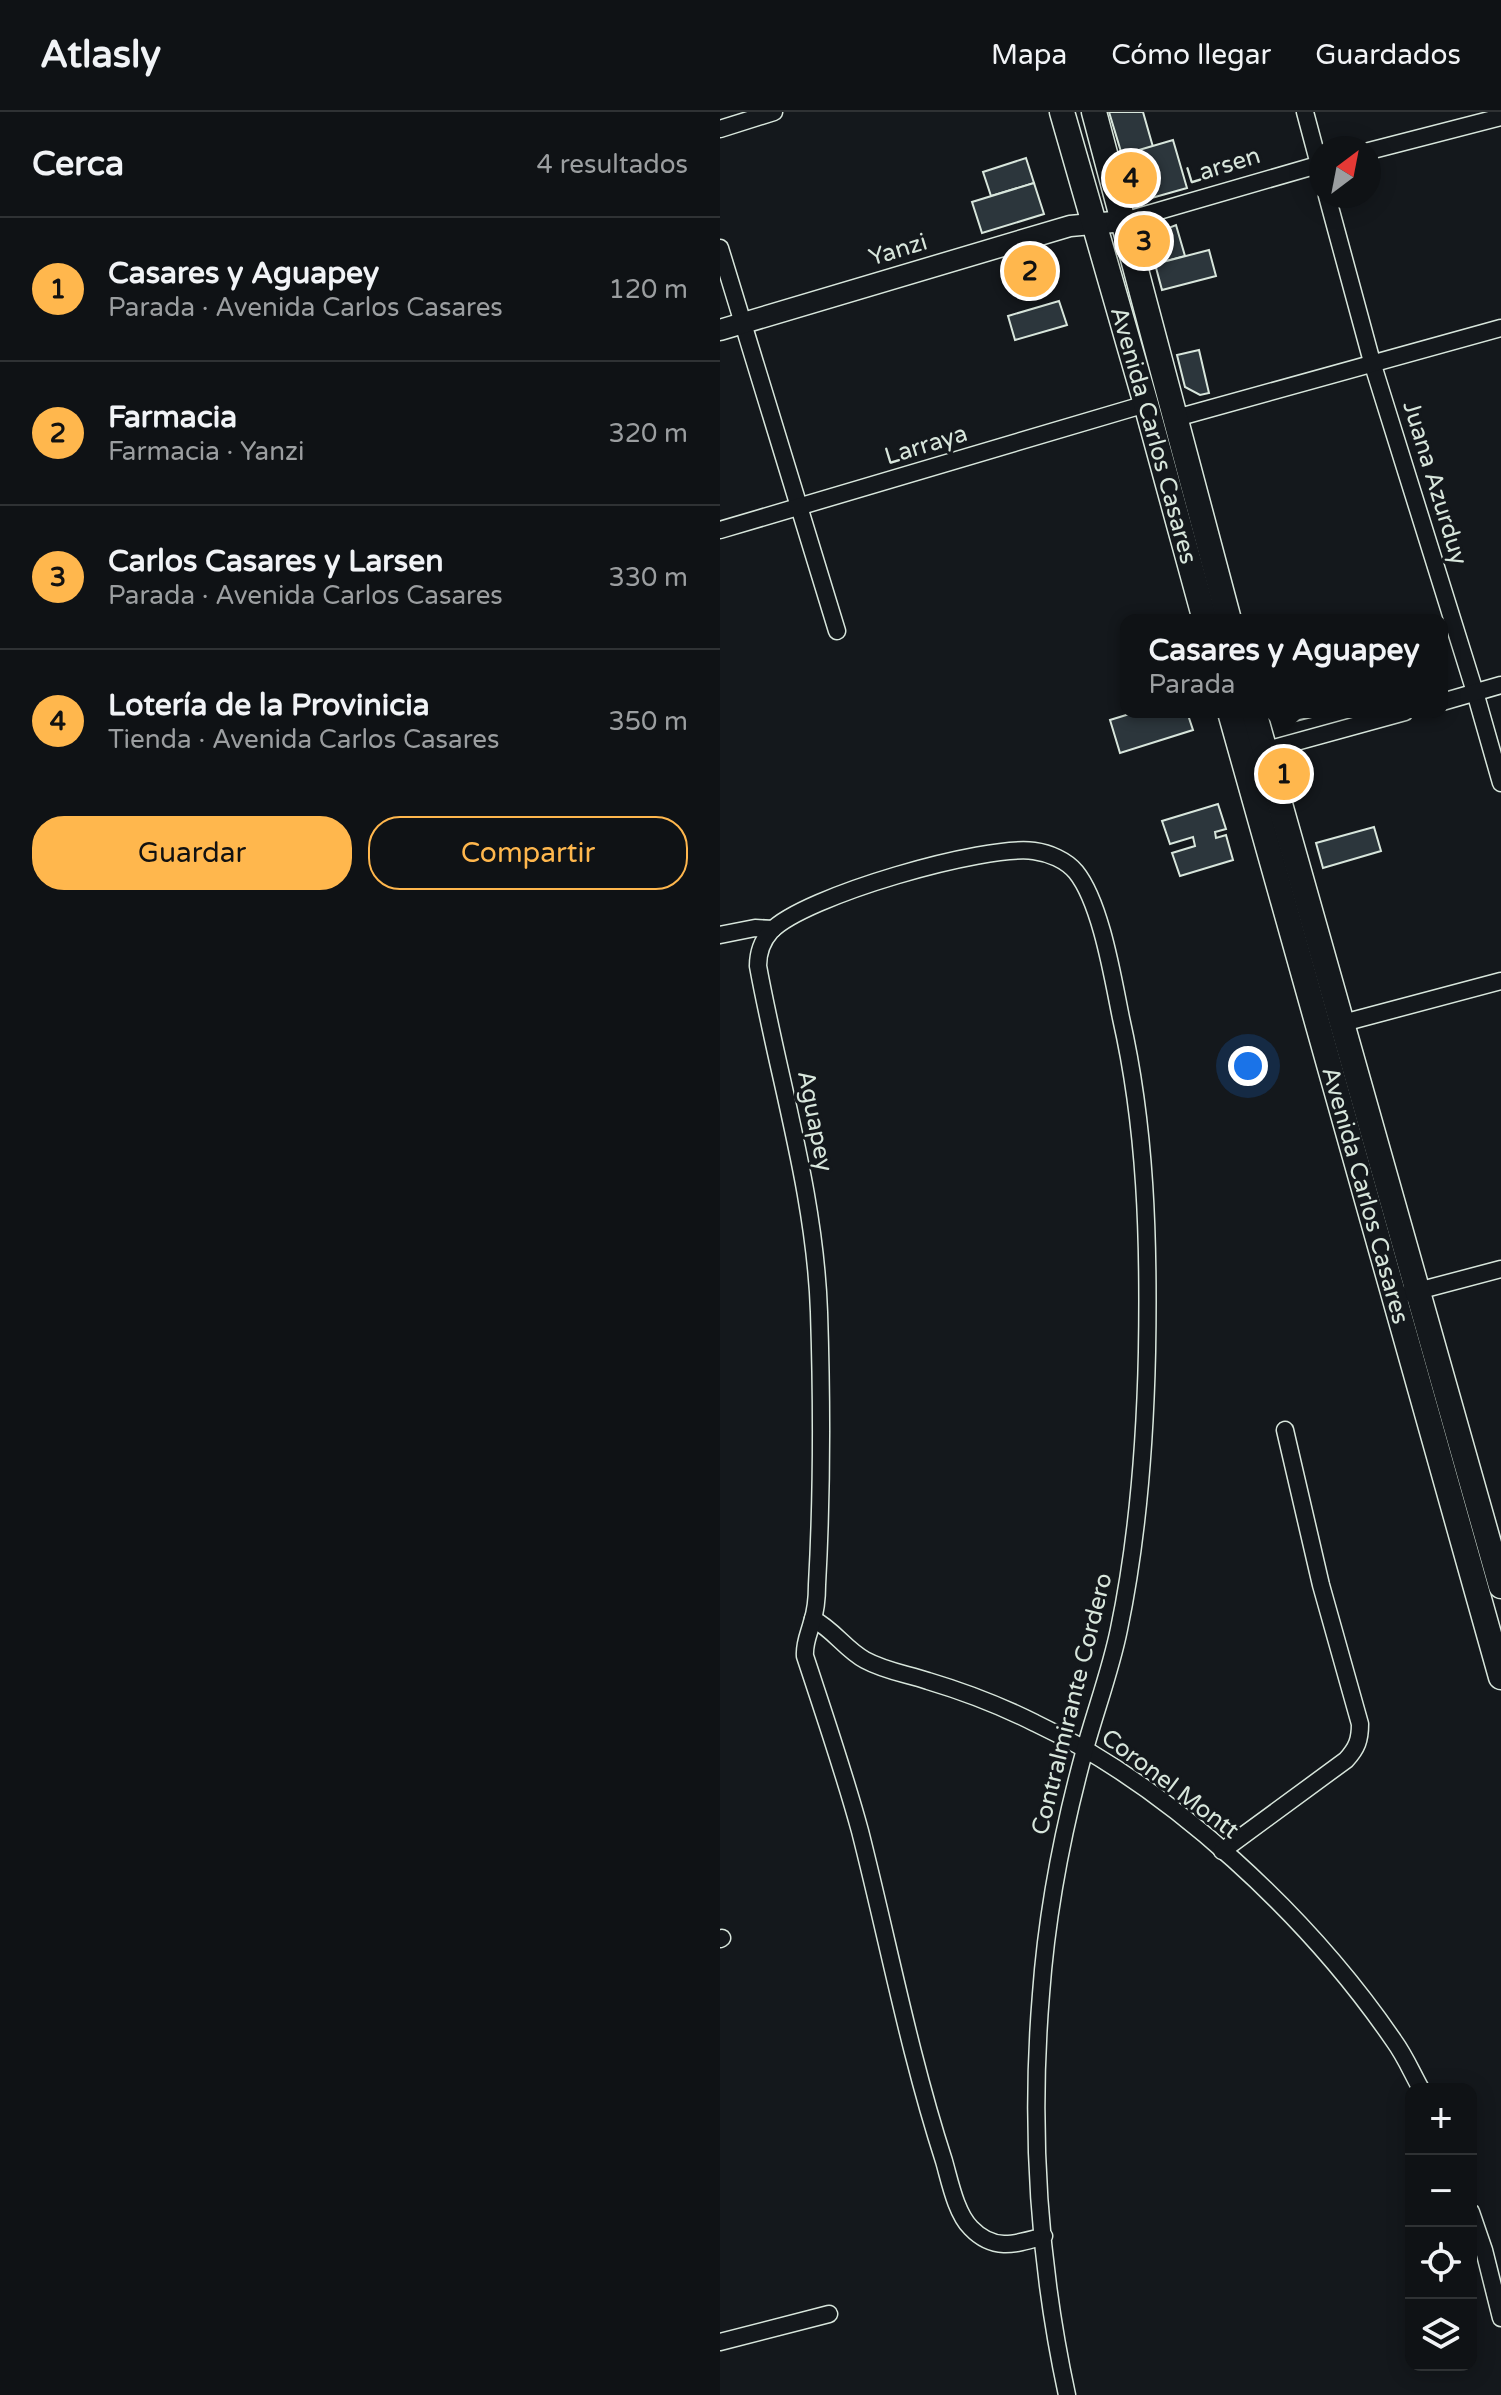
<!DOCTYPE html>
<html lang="es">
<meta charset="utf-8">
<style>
body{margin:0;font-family:"Varela Round",sans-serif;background:#181b1e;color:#f1f3f6}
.controls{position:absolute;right:24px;bottom:24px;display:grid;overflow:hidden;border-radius:16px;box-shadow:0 4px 20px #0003}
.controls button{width:72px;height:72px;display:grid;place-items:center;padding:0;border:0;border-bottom:2px solid #2f3234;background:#0f1215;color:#f1f3f6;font:40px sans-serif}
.compass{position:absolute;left:589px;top:24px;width:72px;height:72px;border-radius:50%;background:#0f1215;box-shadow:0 4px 20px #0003;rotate:32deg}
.you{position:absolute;left:528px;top:954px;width:28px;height:28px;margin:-20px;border:6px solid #fff;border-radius:50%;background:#1a73e8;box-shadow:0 0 0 12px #1a73e833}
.badge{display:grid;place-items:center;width:52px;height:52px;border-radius:50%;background:#ffb74d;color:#111;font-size:26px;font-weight:700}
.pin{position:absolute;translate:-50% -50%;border:4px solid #fff;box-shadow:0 2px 8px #0006}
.popup{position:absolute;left:400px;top:502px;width:328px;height:104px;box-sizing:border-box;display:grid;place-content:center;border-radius:16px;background:#0f1215;filter:drop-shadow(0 2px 6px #0005);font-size:26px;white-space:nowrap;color:#9b9ea0}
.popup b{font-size:30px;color:#f1f3f6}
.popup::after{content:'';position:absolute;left:50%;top:100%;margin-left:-16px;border:16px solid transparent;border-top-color:#0f1215}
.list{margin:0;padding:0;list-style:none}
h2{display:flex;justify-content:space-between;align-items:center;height:104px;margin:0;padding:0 32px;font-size:34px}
h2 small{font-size:26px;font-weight:400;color:#9b9ea0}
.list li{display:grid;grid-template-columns:52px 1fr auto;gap:24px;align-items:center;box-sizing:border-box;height:144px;padding:0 32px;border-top:2px solid #2f3234}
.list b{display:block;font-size:30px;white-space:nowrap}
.list p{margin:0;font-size:26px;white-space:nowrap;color:#9b9ea0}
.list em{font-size:26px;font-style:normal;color:#9b9ea0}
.actions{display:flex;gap:16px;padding:24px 32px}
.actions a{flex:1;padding:18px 0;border:2px solid #ffb74d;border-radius:32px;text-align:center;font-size:28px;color:#ffb74d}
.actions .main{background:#ffb74d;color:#111}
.icon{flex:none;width:44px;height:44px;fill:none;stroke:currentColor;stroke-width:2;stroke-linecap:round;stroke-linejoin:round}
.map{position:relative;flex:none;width:781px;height:2283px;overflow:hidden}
header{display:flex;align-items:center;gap:48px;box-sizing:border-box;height:112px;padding:0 40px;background:#0f1215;border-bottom:2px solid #2f3234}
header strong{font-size:38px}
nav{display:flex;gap:44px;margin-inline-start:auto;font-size:28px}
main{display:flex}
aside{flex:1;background:#0f1215}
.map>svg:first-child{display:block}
.building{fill:#2c363c;stroke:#d8e6dc;stroke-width:2}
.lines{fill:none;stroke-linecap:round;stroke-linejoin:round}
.minor-casing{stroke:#d8e6dc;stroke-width:19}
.tertiary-casing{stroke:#d8e6dc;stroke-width:23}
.primary-casing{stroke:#d8e6dc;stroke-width:27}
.minor{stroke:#14181c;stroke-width:16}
.tertiary{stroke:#14181c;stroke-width:20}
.primary{stroke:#14181c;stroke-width:24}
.labels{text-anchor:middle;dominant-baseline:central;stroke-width:6;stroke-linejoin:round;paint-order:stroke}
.street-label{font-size:24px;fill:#d8e6dc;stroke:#14181c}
</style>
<header>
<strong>Atlasly</strong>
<nav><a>Mapa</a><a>Cómo llegar</a><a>Guardados</a></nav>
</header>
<main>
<aside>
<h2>Cerca<small>4 resultados</small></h2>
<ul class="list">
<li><span class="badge">1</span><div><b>Casares y Aguapey</b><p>Parada · Avenida Carlos Casares</p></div><em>120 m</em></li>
<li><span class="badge">2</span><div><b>Farmacia</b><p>Farmacia · Yanzi</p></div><em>320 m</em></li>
<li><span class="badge">3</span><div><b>Carlos Casares y Larsen</b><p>Parada · Avenida Carlos Casares</p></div><em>330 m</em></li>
<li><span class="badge">4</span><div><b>Lotería de la Provinicia</b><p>Tienda · Avenida Carlos Casares</p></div><em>350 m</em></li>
</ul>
<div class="actions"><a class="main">Guardar</a><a>Compartir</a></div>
</aside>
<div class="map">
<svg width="781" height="2283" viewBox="0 0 781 2283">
<rect width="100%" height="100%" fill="#14181c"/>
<g class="building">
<path d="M389,0H423L433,35L402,43Z"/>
<path d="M453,28L467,76L428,87L427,83L418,86L415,76L412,77L402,43Z"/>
<path d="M306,46L314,71L271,84L263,60Z"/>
<path d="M314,71L324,102L262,121L252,90Z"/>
<path d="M456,113L465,144L435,152L431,123Z"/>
<path d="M489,138L496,164L442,178L435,152Z"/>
<path d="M339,189L347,213L295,228L288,204Z"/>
<path d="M479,238L489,281L480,283L465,275L457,243Z"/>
<path d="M416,600H467L473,618L400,641L390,608Z"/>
<path d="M557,600H604V602L560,613Z"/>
<path d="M498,692L506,717L495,720L496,726L506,723L513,748L460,764L452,741L475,734L473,725L450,732L442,709Z"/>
<path d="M654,715L661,739L603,756L596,731Z"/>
</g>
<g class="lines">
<g class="minor-casing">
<g id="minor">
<path d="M585,0L601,60"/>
<path d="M0,17L54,0"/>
<path d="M649,39L781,5"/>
<path d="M607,84L652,250L755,580L781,671"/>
<path d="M404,109L601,52"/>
<path d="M0,136L117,519"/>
<path d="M456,306L781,216"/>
<path d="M0,418L426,292"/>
<path d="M722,590L781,573"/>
<path d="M536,641L685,600"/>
<path d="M0,823L35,816L53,817"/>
<path d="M623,911L781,869"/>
<path d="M690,1181L781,1157"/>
<path d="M93,1507C114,1518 125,1537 145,1548C165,1559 187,1562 208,1569C245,1580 281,1594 315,1611C451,1675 590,1806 674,1929C685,1944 692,1961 701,1977"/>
<path d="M502,1739L626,1648C637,1636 640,1628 640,1612L601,1473L565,1318"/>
<path d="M0,1827L2,1826"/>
<path d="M751,2100L764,2138L781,2206"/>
<path d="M324,2124C296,2132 274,2140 251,2116C236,2101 230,2070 224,2049C189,1941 168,1829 140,1719C124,1660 104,1602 85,1544C84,1531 89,1522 92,1510C96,1498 97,1485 97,1473C102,1383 102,1291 99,1200C95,1082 59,969 38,854C38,841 42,829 51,819C84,784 266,732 314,739C329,741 346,748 356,760C381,791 393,867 401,906C426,1016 429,1128 427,1240C425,1333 418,1426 399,1517C391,1557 376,1597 365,1637C343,1717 327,1799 321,1882C310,2015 319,2153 347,2283"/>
<path d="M0,2230L109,2202"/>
</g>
</g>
<g class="tertiary-casing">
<path id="tertiary" d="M0,218L350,114L404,109"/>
</g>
<g class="primary-casing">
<g id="primary">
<path id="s1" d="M342,0L426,292L485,508"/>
<path d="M374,0L509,508"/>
<path id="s2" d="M510,600L781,1565"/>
<path d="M534,600L781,1474"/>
</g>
</g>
<use href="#minor" class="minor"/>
<use href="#tertiary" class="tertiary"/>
<use href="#primary" class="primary"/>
</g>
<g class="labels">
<g class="street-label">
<text transform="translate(503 54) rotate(-17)">Larsen</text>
<text transform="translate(178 138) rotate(-17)">Yanzi</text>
<text stroke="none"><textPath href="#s1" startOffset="336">Avenida Carlos Casares</textPath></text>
<text transform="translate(206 333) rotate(-17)">Larraya</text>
<text transform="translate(715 371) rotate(73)">Juana Azurduy</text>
<text transform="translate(95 1009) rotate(79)">Aguapey</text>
<text stroke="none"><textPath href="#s2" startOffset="502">Avenida Carlos Casares</textPath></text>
<text transform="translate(352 1592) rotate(-76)">Contralmirante Cordero</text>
<text transform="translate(450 1672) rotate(37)">Coronel Montt</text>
</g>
</g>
</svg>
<div class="controls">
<button>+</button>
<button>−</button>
<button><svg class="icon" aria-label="locate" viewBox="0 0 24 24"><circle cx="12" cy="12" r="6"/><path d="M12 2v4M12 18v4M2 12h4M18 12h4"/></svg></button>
<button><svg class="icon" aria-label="layers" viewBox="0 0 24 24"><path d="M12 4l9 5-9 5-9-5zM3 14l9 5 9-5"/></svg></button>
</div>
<svg class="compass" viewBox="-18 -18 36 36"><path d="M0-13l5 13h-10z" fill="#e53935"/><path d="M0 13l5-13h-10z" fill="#9b9ea0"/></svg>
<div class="you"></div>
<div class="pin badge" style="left:564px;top:662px">1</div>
<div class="popup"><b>Casares y Aguapey</b>Parada</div>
<div class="pin badge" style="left:310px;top:159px">2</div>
<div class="pin badge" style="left:424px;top:129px">3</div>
<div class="pin badge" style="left:411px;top:66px">4</div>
</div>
</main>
